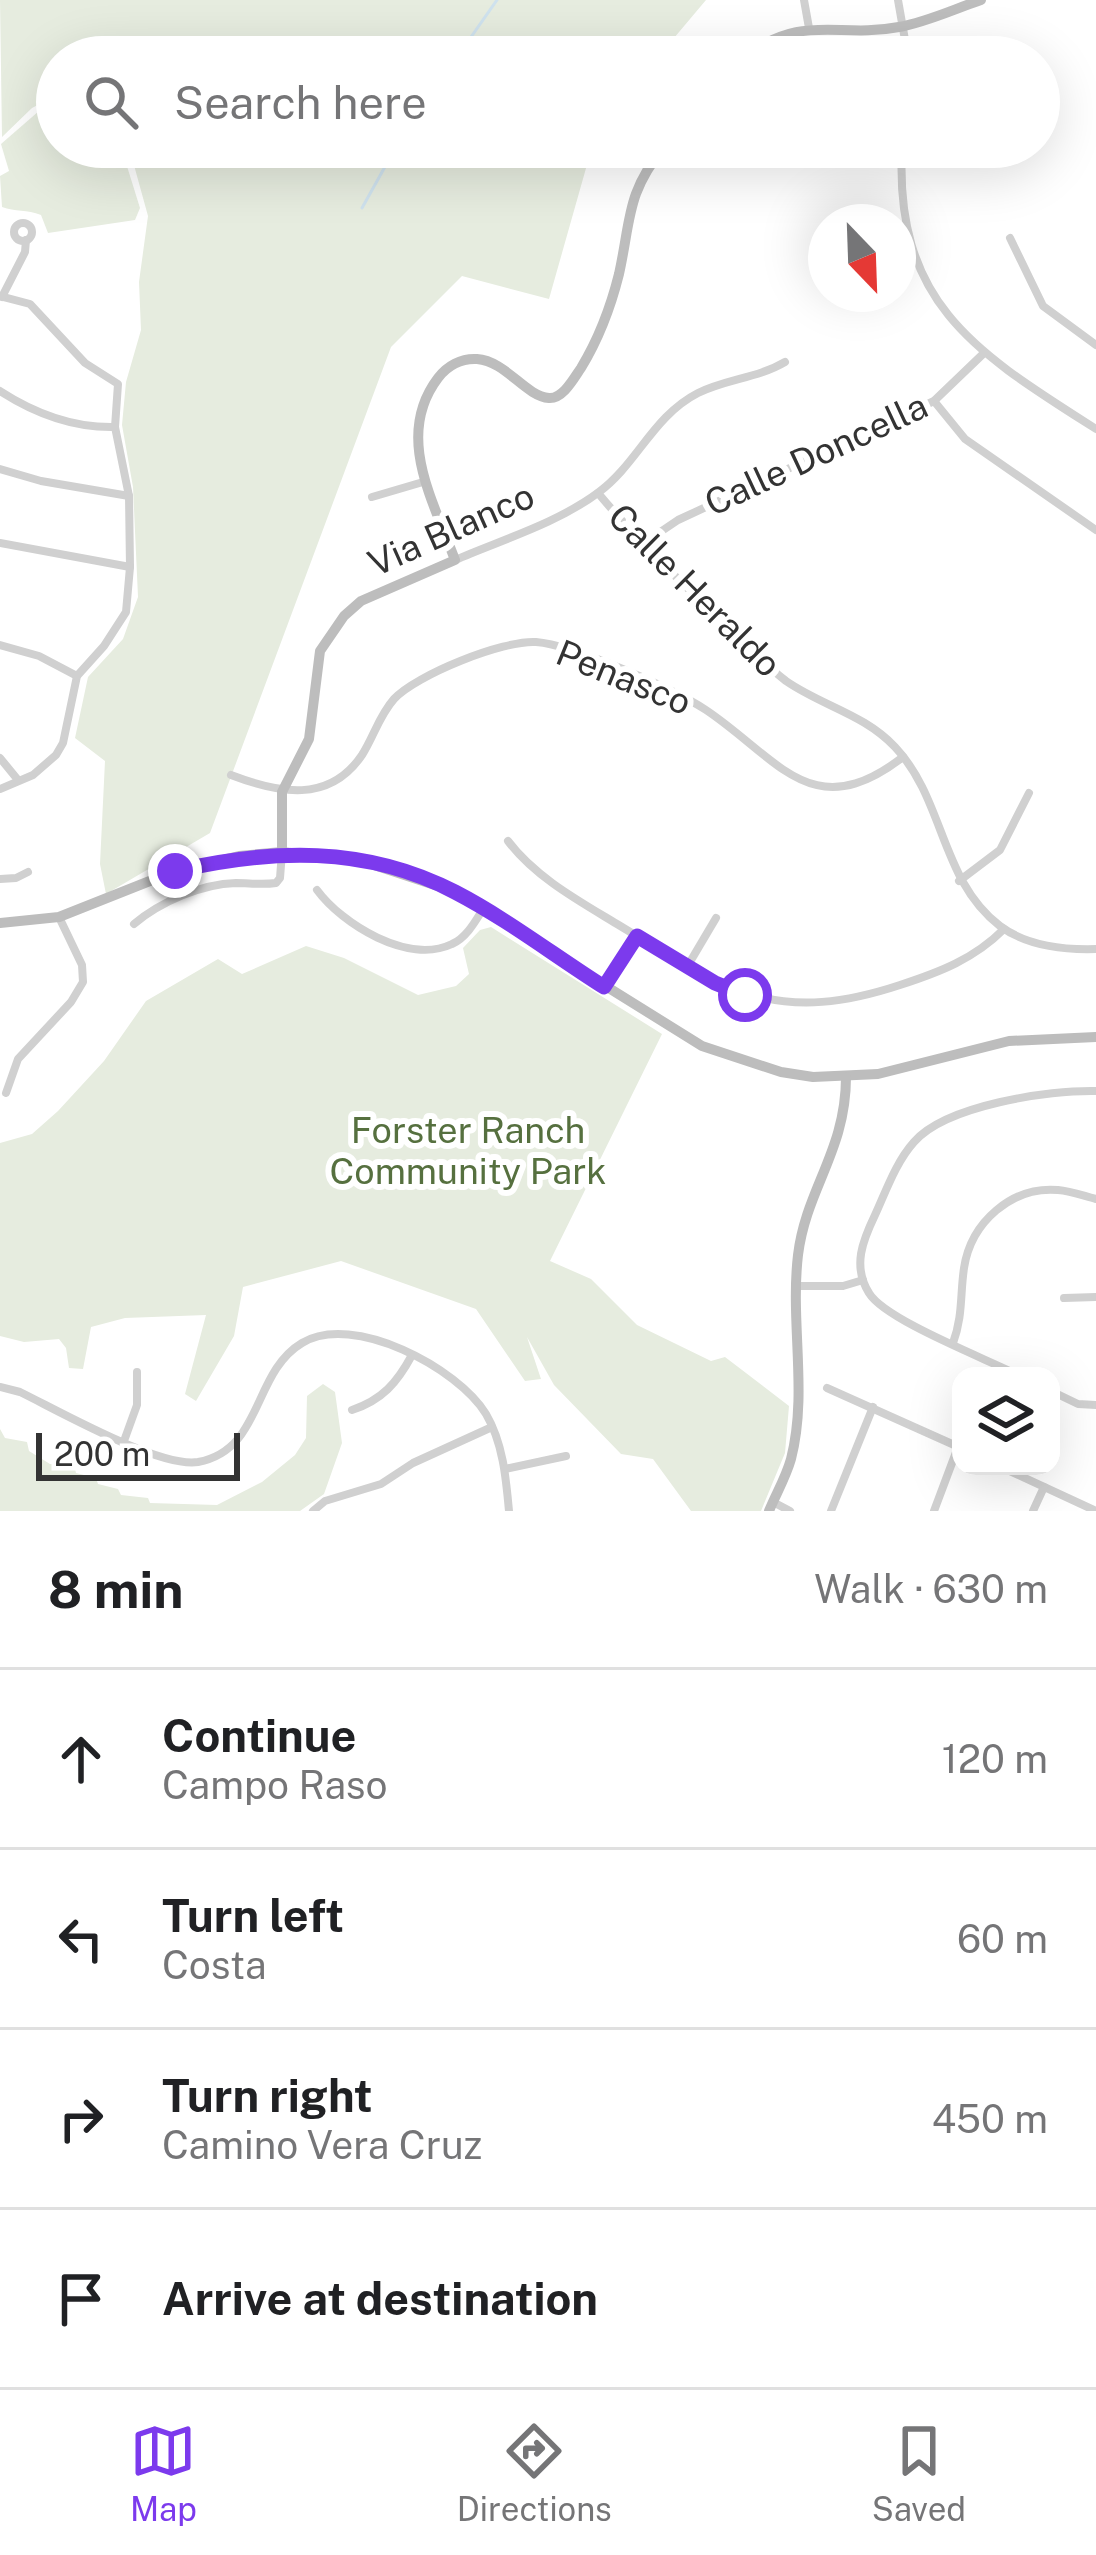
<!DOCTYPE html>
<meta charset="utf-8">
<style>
body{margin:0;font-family:"Public Sans",sans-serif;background:#f6f6f6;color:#202124}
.controls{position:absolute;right:36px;bottom:36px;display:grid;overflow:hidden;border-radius:24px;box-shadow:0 12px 48px #0002}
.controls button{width:108px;height:108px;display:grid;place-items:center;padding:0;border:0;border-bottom:3px solid #e0e0e0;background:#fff;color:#202124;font:60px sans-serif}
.compass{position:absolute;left:808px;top:204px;width:108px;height:108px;border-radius:50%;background:#fff;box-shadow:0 12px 48px #0002;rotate:157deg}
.scale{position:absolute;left:36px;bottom:30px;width:204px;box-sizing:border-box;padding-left:12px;border:6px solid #333;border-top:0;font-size:33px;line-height:42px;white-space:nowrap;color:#333;-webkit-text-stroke:9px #fff;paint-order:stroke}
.stop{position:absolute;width:36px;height:36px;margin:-27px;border:9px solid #7c3aed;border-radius:50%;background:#fff}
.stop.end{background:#7c3aed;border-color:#fff;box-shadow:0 3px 12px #0008}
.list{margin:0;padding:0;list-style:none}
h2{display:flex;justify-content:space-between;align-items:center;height:156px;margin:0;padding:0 48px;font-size:51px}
h2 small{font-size:39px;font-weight:400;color:#757577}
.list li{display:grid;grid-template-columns:78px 1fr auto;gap:36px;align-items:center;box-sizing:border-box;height:180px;padding:0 48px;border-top:3px solid #e0e0e0}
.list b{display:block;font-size:45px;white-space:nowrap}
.list p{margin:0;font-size:39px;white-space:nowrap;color:#757577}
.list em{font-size:39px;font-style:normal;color:#757577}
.icon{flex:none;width:66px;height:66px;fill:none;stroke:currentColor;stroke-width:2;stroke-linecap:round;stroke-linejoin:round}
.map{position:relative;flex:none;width:1096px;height:1511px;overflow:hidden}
.search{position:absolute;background:#fff;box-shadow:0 12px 48px #0002;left:36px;right:36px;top:36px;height:132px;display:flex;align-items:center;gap:30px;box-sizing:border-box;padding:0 42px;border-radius:66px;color:#757577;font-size:45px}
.sheet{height:876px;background:#fff}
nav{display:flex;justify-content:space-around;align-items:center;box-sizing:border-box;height:168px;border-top:3px solid #e0e0e0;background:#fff;font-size:33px;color:#757577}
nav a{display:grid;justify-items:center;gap:6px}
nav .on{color:#7c3aed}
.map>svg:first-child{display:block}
.green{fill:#e6ecdf}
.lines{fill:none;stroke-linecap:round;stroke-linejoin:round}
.stream{stroke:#cfe2ee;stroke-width:3}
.street{stroke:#d0d0d0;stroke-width:8}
.secondary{stroke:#bdbdbd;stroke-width:10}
.route{stroke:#7c3aed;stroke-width:15}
.labels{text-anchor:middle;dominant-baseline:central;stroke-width:12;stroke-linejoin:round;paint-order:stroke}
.street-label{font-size:36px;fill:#333;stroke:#fff}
.park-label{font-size:36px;fill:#56703f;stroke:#fff}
</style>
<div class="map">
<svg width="1096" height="1511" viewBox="0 0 1096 1511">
<rect width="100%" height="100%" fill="#fff"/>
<g class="green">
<path d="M0,0H706L658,57H57V95L32,108L2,137Z"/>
<path d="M57,108V147H121L140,208L135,220L48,233L41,215C27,209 15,212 2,207L0,176L9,171L1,144L39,111Z"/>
<path d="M129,147H592L549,299L462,276L391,347L210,833L106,894L100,864L105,761L75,738L88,677L123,639L138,597L133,487L122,425L126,382L141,330L139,282L148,216Z"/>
<path d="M491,927L662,1034L550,1261L591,1279L637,1325L711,1361L725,1357L789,1406L785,1453L761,1511H691L653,1459L621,1454L554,1385L527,1337L541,1379L525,1381L476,1309L341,1261L243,1287L234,1336L196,1401L185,1394L206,1315L125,1318L91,1327L83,1369L69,1368L66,1348L59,1339L24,1342L0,1336V1143L32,1134L58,1111L104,1061L146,1001L218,959L242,974L306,946L344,958L418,995L456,986L469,974L463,948L480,930Z"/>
<path d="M323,1384L335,1392L342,1443L324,1494L300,1511H0V1429L5,1438L27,1442L29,1451L50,1464L74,1465L76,1473L96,1478L98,1484L118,1489L121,1495L148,1498L150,1503L217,1505L262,1482L295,1455L306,1438L307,1396Z"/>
</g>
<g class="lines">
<g class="stream">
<path d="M457,57L497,0"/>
<path d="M362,208L396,147"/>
</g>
<g class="street">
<path d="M804,0L809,28"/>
<path d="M898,0L908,57"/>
<path d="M902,147C894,305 977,353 1096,429"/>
<circle cx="23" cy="232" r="9"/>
<path d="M1010,238L1043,306L1096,345"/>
<path d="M0,296L30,304L85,363L118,384L115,427L129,496L130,567L126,612L104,646L77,676L63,743L56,755L33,775L0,789"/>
<path d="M2,297L25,252L26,240"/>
<path d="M0,391C34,413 74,428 115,427"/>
<path d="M934,401L965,439L1096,530"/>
<path d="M0,469L41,481L129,496"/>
<path d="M598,493C638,541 681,582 725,625C745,644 764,664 786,681C822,706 864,714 895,747C945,800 940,880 1000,926C1027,946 1063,950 1096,949"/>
<path d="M372,497L423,482"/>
<path d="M0,543L130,567"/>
<path d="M641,545L678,520L934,401L983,354"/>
<path d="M455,560C501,540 558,523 599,492C637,464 653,416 698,393C726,379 758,378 785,362"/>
<path d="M0,645L39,656L77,676"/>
<path d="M0,758L18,780"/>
<path d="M231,775C278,793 329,804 362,755C374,736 379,716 394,699C416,675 503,640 536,642C574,645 674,689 706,710C779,759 812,827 903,757"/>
<path d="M508,841C535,877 579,901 617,924C723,988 773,1027 900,985C940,972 974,959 1004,929"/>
<path d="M0,879L16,878L28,872"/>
<path d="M959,881L1000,850L1029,793"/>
<path d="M317,890C342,924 408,965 452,944C466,938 475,922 483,909"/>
<path d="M134,924C160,902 201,884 236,883C249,883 262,885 276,883L280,878L282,852"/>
<path d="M687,967L716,918"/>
<path d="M605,986L637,936"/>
<path d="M6,1093L18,1059L71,1002L83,982L82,965L59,917"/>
<path d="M796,1286H843L863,1280"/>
<path d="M1064,1298L1096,1297"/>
<path d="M953,1343C963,1316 960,1295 964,1268C971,1222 1012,1186 1058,1190C1071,1191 1084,1196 1096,1199"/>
<path d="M1020,1376C987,1359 885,1320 869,1293C852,1266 863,1240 875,1215C886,1191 896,1162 914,1142C946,1105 1049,1090 1096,1091"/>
<path d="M0,1387L20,1392C59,1411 159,1468 198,1462C263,1450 252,1373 302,1343C353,1312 458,1368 486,1414C503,1443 506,1478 509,1511"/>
<path d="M827,1388L961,1448"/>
<path d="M1051,1391L1078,1404L1096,1405"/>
<path d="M352,1410C382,1400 397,1383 412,1355"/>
<path d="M124,1441L137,1405V1372"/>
<path d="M999,1466L1096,1511"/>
<path d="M505,1469L566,1456"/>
<path d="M773,1502L790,1511"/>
<path d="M313,1511L325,1501L381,1484L413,1463L492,1427"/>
<path d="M831,1511L873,1407"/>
<path d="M934,1511L958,1447"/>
<path d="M1033,1511L1044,1487"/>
</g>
<g class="secondary">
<path d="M743,57C807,12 835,39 899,27C927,22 954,9 981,0"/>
<path d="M282,852V792L309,739L320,651L344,616L361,601L455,560C434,502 394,436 438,378C447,366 461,358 477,359C506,361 525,396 549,398C563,399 574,378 581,368C598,340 611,306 619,274C631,220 626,193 664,147"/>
<path d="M0,923L59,917L175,871L239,856L282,852L362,861L453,891L702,1046L781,1072L813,1077L878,1074L1009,1041L1096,1037"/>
<path d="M769,1511C776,1494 786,1477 791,1459C808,1393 790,1323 798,1255C806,1189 846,1151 846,1077"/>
</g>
</g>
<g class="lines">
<path class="route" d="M175,871C271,849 365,845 455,892C507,919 555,956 604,987L637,936L715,983L745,995"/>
</g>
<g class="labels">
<g class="street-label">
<text transform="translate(816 454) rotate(-25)">Calle Doncella</text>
<text transform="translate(451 529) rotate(-24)">Via Blanco</text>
<text transform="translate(695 590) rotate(45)">Calle Heraldo</text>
<text transform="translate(624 677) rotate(22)">Penasco</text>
</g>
<g class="park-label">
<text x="468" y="1130">Forster Ranch<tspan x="468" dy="41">Community Park</tspan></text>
</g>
</g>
</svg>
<div class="controls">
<button><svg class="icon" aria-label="layers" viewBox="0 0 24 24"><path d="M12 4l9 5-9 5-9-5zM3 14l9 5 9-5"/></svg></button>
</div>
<svg class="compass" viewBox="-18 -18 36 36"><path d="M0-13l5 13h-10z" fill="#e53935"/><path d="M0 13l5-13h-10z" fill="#757577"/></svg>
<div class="scale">200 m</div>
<div class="stop" style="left:745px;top:995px"></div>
<div class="stop end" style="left:175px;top:871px"></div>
<div class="search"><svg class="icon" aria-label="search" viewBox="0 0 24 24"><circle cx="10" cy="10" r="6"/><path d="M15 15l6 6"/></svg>Search here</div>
</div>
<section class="sheet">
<h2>8 min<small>Walk · 630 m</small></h2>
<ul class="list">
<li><svg class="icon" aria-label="ahead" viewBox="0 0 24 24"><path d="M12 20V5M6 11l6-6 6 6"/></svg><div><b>Continue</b><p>Campo Raso</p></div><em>120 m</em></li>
<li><svg class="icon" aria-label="left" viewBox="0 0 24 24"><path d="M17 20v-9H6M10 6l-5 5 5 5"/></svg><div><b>Turn left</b><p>Costa</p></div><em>60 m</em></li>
<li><svg class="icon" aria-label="right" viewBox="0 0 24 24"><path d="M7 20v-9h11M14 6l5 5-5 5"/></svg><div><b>Turn right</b><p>Camino Vera Cruz</p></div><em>450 m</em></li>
<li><svg class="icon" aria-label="arrive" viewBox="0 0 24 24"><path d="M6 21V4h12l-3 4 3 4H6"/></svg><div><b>Arrive at destination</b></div></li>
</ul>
</section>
<nav>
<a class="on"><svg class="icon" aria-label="map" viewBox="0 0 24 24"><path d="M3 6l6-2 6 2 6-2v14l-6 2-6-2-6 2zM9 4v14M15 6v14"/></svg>Map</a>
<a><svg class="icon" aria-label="directions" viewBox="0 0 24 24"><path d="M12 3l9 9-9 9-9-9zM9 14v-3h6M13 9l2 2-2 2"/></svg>Directions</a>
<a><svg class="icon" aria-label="saved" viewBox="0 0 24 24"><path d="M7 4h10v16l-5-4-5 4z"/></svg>Saved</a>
</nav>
